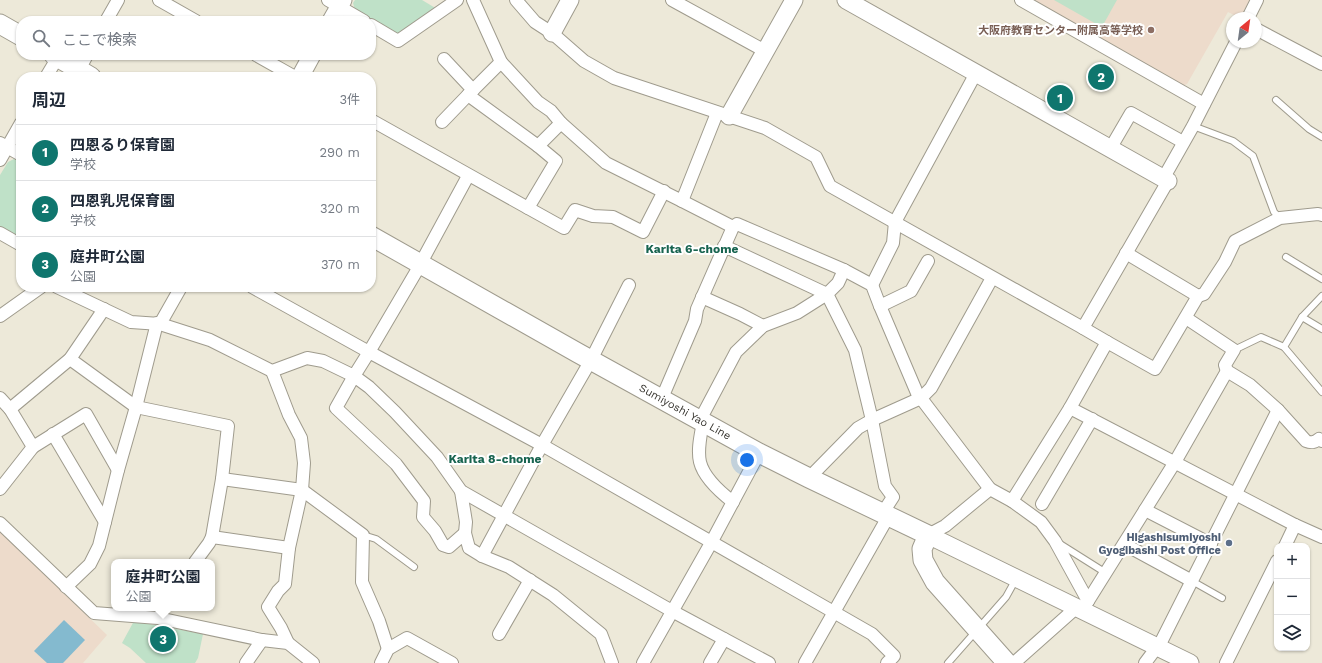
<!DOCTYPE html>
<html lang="ja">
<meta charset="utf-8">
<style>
body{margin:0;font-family:"Work Sans","Noto Sans JP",sans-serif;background:#f2f2f3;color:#1f2937}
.controls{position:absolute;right:12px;bottom:12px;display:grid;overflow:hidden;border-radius:8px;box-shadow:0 1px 3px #0004}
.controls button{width:36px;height:36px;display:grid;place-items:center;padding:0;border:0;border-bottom:1px solid #e0e1e3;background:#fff;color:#1f2937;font:20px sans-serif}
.compass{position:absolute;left:1226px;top:12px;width:36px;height:36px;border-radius:50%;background:#fff;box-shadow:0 1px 3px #0004;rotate:29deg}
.you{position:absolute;left:747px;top:460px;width:14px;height:14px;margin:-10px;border:3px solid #fff;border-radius:50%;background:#1a73e8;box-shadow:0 0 0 6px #1a73e833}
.badge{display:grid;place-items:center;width:26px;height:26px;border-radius:50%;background:#0f766e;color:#fff;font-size:13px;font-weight:700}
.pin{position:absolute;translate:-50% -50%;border:2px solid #fff;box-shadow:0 1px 4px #0006}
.popup{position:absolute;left:111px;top:559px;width:104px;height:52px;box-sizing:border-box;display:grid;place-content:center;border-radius:8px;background:#fff;filter:drop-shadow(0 1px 3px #0005);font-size:13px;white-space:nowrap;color:#747a83}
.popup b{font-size:15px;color:#1f2937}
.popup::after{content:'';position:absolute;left:50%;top:100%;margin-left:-8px;border:8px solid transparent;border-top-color:#fff}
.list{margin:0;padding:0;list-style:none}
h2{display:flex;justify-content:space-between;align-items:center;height:52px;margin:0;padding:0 16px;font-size:17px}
h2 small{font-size:13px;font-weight:400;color:#747a83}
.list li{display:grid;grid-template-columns:26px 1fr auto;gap:12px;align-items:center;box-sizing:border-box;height:56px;padding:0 16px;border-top:1px solid #e0e1e3}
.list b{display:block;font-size:15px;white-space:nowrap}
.list p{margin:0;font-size:13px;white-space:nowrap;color:#747a83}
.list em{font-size:13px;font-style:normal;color:#747a83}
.icon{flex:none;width:22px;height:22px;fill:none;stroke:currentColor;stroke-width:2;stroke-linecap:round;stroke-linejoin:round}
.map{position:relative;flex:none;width:1322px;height:663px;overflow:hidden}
.search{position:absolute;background:#fff;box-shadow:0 1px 3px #0004;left:16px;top:16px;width:360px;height:44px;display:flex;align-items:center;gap:10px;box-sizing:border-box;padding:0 14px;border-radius:16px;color:#747a83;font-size:15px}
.panel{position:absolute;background:#fff;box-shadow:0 1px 3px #0004;left:16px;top:72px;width:360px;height:220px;border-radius:16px}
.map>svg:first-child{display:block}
.education{fill:#eddbcb}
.green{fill:#bfe1c8}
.water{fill:#84bacf}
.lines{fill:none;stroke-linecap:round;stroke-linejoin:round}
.lane-casing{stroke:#9f9b8d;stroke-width:8}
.street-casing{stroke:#9f9b8d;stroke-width:14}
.secondary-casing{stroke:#9f9b8d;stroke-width:19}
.primary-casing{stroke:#9f9b8d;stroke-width:21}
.lane{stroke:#fff;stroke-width:6}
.street{stroke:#fff;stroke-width:12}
.secondary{stroke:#fff;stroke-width:17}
.primary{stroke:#fff;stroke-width:19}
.education-dot{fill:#8d6e63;stroke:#fff;stroke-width:1.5}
.service-dot{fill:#5c6f8a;stroke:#fff;stroke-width:1.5}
.labels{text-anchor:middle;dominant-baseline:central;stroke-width:4;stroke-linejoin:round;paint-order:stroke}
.education-label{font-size:11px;font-weight:bold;fill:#785e54;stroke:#fff;text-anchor:end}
.street-label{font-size:11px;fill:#34322c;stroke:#fff}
.service-label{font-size:11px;font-weight:bold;fill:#4e5e75;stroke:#fff;text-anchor:end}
.neighbourhood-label{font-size:12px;font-weight:bold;fill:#186450;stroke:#fff}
</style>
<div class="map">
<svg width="1322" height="663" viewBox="0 0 1322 663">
<rect width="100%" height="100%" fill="#ede9d9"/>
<g class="education">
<path d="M1031,0H1250L1242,15L1236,16L1228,12L1187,84L1182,86Z"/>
<path d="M0,532L107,635L83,663H0Z"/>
</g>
<g class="green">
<path d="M355,0H422L437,9L400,35L355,10L353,3Z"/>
<path d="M1054,0H1117L1103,25H1098Z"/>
<path d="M14,159L21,163V238L0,227V175L8,162Z"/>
<path d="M134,621L203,634L198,658L195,663H146L130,648L122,643Z"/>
</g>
<path class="water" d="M64,620L85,640L63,663H47L34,651Z"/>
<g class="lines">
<g class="lane-casing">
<g id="lane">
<path d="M1276,100L1309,129L1322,137"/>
<path d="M1193,126L1233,141L1253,156L1274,212L1280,218"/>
<path d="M1286,257L1322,279"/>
<path d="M1302,317L1322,329"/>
<path d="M1284,347L1302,317L1322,296"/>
<path d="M1234,350L1261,337L1284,347L1322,392"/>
<path d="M363,535L376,539L414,567"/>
<path d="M1060,544L1106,573"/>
<path d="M1192,581L1222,598"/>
<path d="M948,663L1006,597L1016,579"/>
</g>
</g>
<g class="street-casing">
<g id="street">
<path d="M159,0L196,21"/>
<path d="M328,0L364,21"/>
<path d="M473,0L501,62L468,95L538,146L561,123"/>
<path d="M516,0L535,22L552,33L584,61L614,78L765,128L816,157L830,186L1083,328"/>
<path d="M672,0L765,51"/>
<path d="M1021,0L1204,104"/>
<path d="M1248,18L1257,0"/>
<path d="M106,21L118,0"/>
<path d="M371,25L398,41L457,0"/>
<path d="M1256,29L1322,64"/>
<path d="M256,55L295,77"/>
<path d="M444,59L473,90"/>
<path d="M501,62L538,102L551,111L561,123L606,163L682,201L717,113"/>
<path d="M79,70L87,55"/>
<path d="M46,77L58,57"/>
<path d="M371,120L528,208"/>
<path d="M442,122L468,95"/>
<path d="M0,143L21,155"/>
<path d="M538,146L556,161L528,208L564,228L575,210L593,216L613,217L643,232L664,191"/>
<path d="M1110,149L1131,113L1183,142"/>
<path d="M0,160L21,123"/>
<path d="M1163,179L1193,126L1236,42"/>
<path d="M682,201L733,227L737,224L844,270L872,285L880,306L917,393L990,489"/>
<path d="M0,233L21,245"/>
<path d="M724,246L827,294"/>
<path d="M1126,253L1198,296L1204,294L1225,262L1235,241L1280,218L1318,214L1322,215"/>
<path d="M844,270L838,283L827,294L855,350L872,420L921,398L931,388L992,278"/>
<path d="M872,285L893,243L895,222L976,73"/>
<path d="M57,287L131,322L160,324L210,340L272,371L307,358L323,361L354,376L369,352L542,445L872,634L894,656L887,663"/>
<path d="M252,287L369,352L416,272L468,176"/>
<path d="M702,297L740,314L763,326"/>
<path d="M880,306L911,291L928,261"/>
<path d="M0,316L41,287"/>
<path d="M1186,318L1234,350L1225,365L1227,371L1250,385L1278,410L1306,441C1311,443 1314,443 1319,439L1322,441"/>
<path d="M160,324L181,287"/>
<path d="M1107,342L1155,369L1198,296"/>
<path d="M70,359L136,407L228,426L222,479L212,537L209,543L195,562"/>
<path d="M272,371L289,415L301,438L304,463L302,490L289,548L285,584L278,591L268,607L281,628L288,643"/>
<path d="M0,398L10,409L33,447L0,489"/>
<path d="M662,398L695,321L697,309L733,227"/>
<path d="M1070,408L1295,525L1322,537"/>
<path d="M10,409L70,359L104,309"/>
<path d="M700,420L736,352L763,326L797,313L827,294"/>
<path d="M703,422C701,434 697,449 700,462C704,478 720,492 733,502"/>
<path d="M53,434L105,522"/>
<path d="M33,447L86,414L118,470"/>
<path d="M809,478L858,428L872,420L885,486L893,497L882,514"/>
<path d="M222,479L302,490L363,535L362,582L379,621L388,649"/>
<path d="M461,491L466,522L465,533"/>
<path d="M1012,501L1041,522L1055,541L1088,601L1084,607"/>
<path d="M1042,504L1092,419"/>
<path d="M1145,510L1211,544"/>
<path d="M0,523L94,613L158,618L262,640L288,643L313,663"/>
<path d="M928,535L945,526L990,489L1012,501L1070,408L1107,342L1083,328L1168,181"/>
<path d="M212,537L289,548"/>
<path d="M1124,544L1192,581"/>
<path d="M1285,546L1295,525"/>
<path d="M482,556L542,445L591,360L629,285"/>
<path d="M66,587L90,564L99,546L118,470L136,407L157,323"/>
<path d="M1088,601L1175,462L1227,371"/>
<path d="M499,634L530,580"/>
<path d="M1158,648L1278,410"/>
<path d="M246,663L262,640"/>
<path d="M381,663L388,649L407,638L452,663"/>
<path d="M612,663L601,634L553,595L509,567L482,556L469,548L465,533L449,547L443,545L435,531L423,517L424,501L396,464L336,408L354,376L369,387L395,412L437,457L461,491L672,611L769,663"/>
<path d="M643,663L711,543L759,453"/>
<path d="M710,663L724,639"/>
<path d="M805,663L888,517"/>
<path d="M1014,663L1077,607"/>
<path d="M1145,663L1157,647"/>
<path d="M1226,663L1277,561"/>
</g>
</g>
<g class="secondary-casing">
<g id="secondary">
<path d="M846,0L1168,181"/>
<path d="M331,21L343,0"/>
<path d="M552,33L570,0"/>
<path d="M300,77L312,55"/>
<path d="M729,116L794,0"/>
<path d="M928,535L1190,663"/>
</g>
</g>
<g class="primary-casing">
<g id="primary">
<path d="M0,24L21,36"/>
<path d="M54,55L91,77"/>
<path d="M371,236L578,353L759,453L809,478L928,535L922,549L923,560L935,582L1007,663"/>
</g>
</g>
<use href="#lane" class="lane"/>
<use href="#street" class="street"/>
<use href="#secondary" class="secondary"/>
<use href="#primary" class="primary"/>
</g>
<circle class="education-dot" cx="1151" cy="30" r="4"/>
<circle class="service-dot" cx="1229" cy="543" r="4"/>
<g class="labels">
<g class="education-label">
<text x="1143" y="30">大阪府教育センター附属高等学校</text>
</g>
<g class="street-label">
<text transform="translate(685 412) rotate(29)">Sumiyoshi Yao Line</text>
</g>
<g class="service-label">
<text x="1221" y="537">Higashisumiyoshi<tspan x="1221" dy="13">Gyogibashi Post Office</tspan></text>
</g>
<g class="neighbourhood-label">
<text x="692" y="249">Karita 6-chome</text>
<text x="495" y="459">Karita 8-chome</text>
</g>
</g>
</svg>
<div class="controls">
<button>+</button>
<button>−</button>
<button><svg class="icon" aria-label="layers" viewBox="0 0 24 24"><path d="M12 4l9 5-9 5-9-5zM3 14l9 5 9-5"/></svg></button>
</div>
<svg class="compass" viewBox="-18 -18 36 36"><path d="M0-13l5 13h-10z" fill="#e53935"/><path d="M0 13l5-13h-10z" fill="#747a83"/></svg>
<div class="you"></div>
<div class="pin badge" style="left:1060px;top:98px">1</div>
<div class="pin badge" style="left:1101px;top:77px">2</div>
<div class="pin badge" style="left:163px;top:639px">3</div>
<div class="popup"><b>庭井町公園</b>公園</div>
<div class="search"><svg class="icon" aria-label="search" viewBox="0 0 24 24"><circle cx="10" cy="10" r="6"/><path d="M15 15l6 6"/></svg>ここで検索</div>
<section class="panel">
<h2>周辺<small>3件</small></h2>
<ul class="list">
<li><span class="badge">1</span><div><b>四恩るり保育園</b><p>学校</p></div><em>290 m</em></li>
<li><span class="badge">2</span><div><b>四恩乳児保育園</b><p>学校</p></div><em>320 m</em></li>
<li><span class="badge">3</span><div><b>庭井町公園</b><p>公園</p></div><em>370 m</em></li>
</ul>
</section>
</div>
